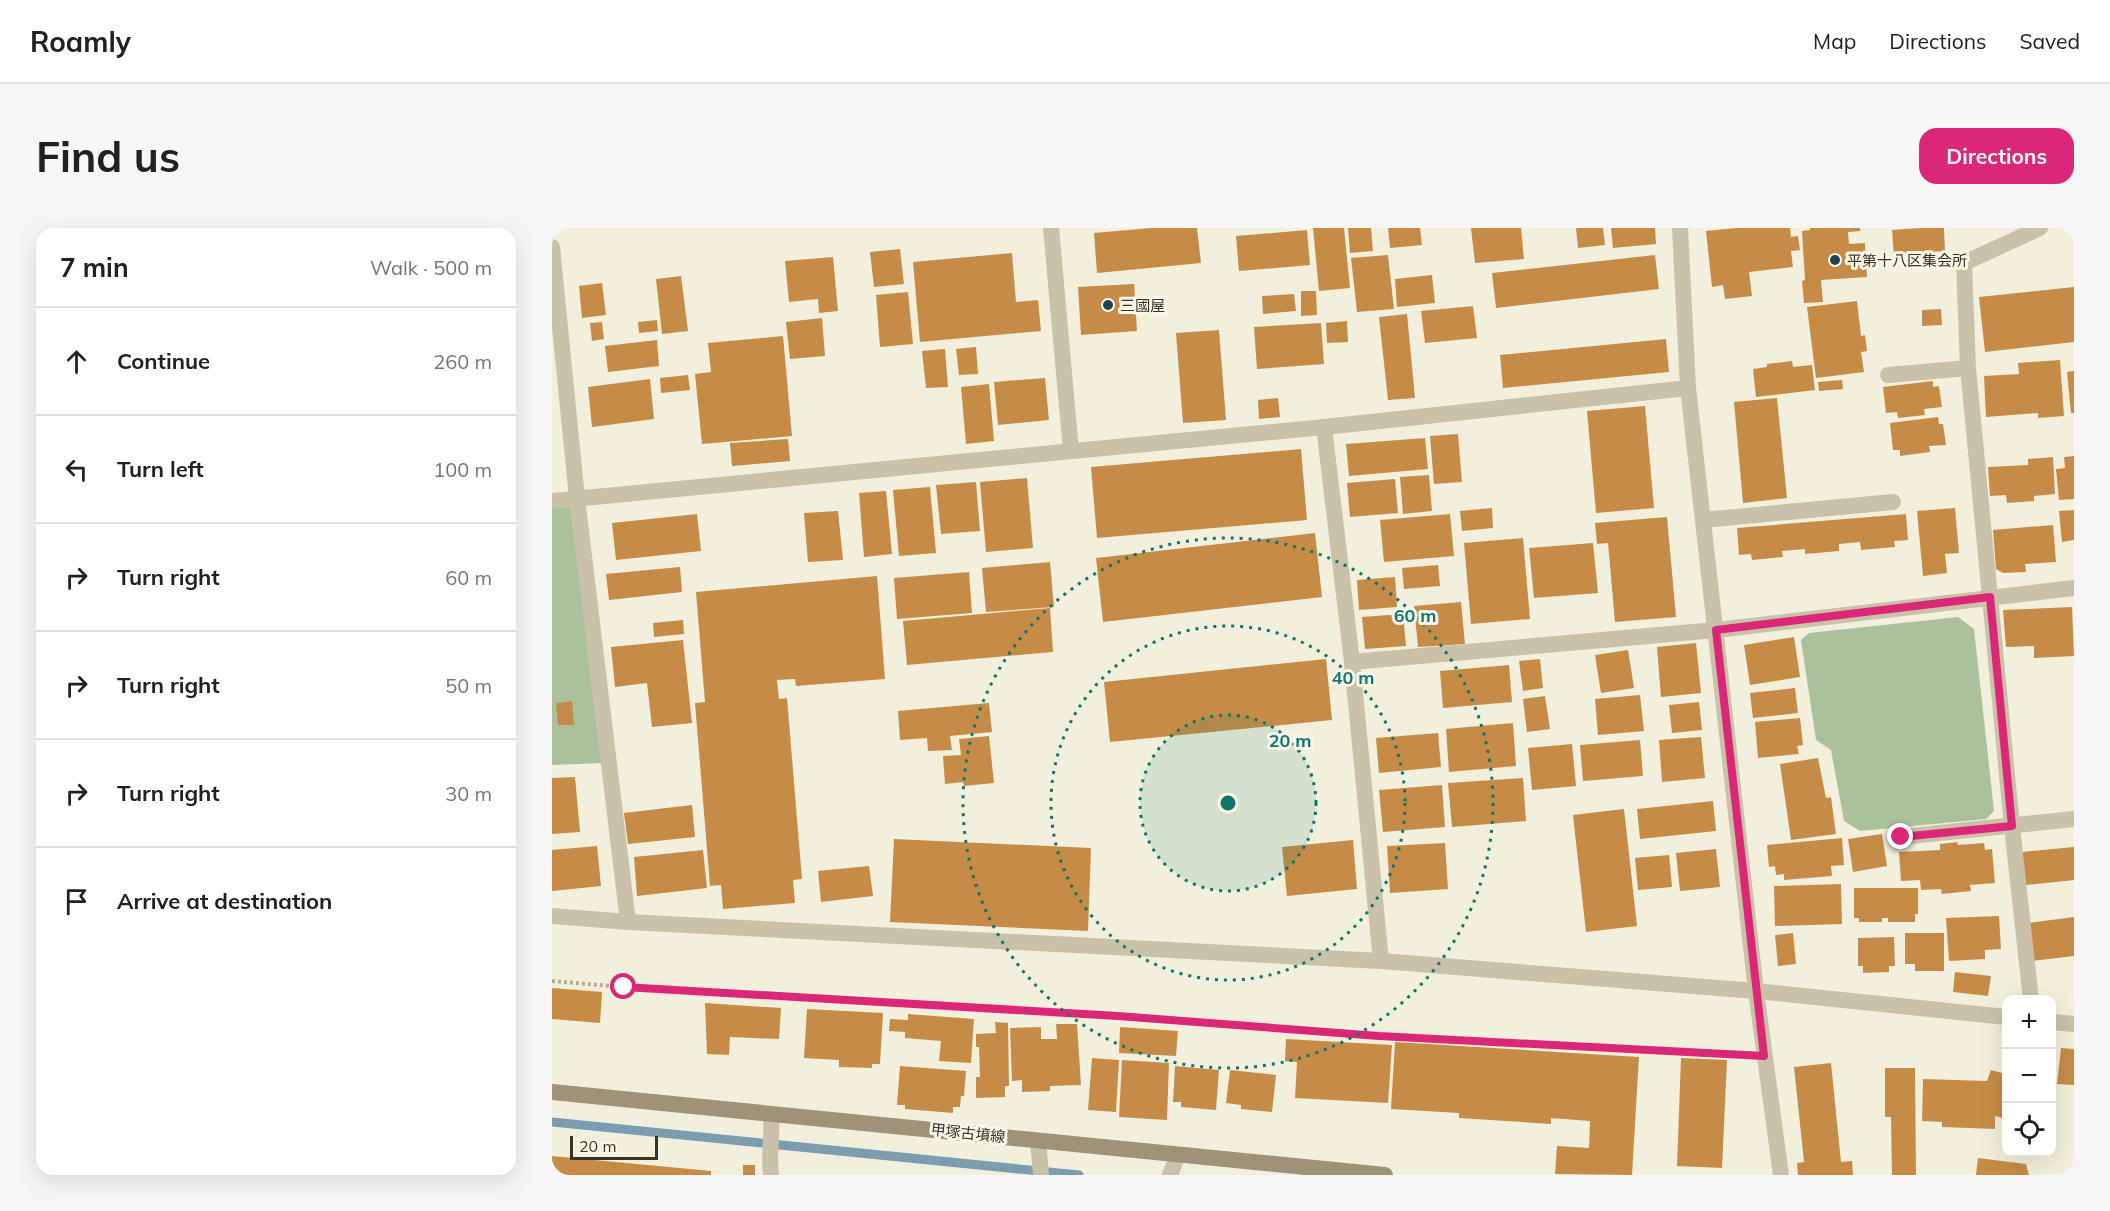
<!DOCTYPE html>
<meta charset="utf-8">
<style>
body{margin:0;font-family:Mulish,"Noto Sans JP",sans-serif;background:#f6f6f6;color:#202124}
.controls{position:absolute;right:18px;bottom:18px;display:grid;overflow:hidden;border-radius:12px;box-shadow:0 6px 24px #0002}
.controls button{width:54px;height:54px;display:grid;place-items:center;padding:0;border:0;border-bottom:2px solid #e0e0e0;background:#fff;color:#202124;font:30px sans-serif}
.scale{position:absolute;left:18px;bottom:15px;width:88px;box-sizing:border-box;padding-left:6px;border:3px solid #373228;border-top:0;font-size:16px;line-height:21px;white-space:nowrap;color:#373228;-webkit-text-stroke:4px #faf7e9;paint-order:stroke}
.stop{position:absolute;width:18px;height:18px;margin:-14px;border:4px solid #db2777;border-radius:50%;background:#fff}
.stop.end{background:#db2777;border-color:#fff;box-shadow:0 2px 6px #0008}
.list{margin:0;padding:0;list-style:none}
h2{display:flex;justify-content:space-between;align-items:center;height:78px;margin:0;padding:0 24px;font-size:26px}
h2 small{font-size:20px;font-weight:400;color:#757577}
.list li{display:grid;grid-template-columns:39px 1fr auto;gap:18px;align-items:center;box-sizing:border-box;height:108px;padding:0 24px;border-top:2px solid #e0e0e0}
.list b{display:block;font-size:22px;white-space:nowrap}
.list em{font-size:20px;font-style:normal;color:#757577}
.icon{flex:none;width:33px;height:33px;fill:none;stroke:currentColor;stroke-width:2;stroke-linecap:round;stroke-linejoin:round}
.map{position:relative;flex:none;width:1522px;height:947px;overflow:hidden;border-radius:18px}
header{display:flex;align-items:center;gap:36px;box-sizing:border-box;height:84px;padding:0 30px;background:#fff;border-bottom:2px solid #e0e0e0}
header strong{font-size:28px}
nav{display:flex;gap:33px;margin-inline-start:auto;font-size:21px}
.intro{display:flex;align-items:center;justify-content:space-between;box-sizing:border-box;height:144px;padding:0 36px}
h1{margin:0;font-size:42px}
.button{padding:15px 27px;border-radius:18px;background:#db2777;color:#fff;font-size:21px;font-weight:700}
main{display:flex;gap:36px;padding:0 36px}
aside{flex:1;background:#fff;border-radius:18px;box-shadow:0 6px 24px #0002}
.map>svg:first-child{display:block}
.green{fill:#aac19c}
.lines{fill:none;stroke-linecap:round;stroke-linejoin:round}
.stream{stroke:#7b9daf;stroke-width:9}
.building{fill:#c68c47}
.path{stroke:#b6ad92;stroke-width:4;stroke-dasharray:3 3;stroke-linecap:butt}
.minor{stroke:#cac2a8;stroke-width:16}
.tertiary{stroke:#cac2a8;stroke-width:16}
.secondary{stroke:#9e9279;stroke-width:16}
.route{stroke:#db2777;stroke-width:8}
.ring{fill:none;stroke:#0f766e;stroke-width:3;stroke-dasharray:3 6}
.poi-dot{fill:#1e4359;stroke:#faf7e9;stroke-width:2}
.labels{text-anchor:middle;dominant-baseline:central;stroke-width:6;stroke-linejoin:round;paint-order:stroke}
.poi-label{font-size:15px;fill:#373228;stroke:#faf7e9;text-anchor:start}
.street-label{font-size:15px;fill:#373228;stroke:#faf7e9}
.centre{fill:#0f766e;stroke:#faf7e9;stroke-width:3}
.ring-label{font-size:18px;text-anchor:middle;font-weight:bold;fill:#0f766e;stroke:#faf7e9;stroke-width:6;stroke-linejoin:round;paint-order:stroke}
</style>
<header>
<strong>Roamly</strong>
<nav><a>Map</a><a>Directions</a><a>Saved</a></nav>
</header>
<div class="intro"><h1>Find us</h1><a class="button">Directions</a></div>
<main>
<aside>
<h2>7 min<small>Walk · 500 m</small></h2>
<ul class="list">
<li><svg class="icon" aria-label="ahead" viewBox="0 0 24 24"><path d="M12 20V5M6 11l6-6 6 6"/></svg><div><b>Continue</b></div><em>260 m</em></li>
<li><svg class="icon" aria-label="left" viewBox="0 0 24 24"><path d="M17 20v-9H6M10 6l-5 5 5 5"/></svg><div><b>Turn left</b></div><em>100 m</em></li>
<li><svg class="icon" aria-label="right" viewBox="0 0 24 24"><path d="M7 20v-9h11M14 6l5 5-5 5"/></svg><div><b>Turn right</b></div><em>60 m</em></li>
<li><svg class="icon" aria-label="right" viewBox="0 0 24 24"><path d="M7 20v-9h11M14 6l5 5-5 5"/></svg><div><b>Turn right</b></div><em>50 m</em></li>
<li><svg class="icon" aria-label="right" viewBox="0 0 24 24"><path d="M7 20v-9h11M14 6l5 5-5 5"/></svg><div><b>Turn right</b></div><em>30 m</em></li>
<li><svg class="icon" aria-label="arrive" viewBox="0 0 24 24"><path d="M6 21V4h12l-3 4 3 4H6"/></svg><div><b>Arrive at destination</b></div></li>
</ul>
</aside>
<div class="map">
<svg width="1522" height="947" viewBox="0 0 1522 947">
<rect width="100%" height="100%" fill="#f2efdc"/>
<g class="green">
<path d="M22,273L52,535L0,537V276Z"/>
<path d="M1406,389L1422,401L1442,583L1434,591L1308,603L1292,593L1279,522L1264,512L1249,412L1257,405Z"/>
</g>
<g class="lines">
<path class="stream" d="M0,894L527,947"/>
</g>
<g class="building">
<path d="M599,0H645L649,35L545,45L542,5Z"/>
<path d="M761,0H792L798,60L767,63Z"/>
<path d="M796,0H819L821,23L798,25Z"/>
<path d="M836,0H868L870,17L838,20Z"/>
<path d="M919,0H969L972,31L923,35Z"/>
<path d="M1024,0H1051L1053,17L1026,20Z"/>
<path d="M1059,0H1103L1104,16L1061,20Z"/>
<path d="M1184,0H1238L1239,9L1246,8L1248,22L1239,23L1241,39L1197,44L1200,68L1173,71L1171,57L1160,59L1154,3Z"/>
<path d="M1258,0H1308V3L1296,4L1297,16L1313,15L1315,49L1269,52L1271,74L1252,75L1250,53L1253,52L1250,3L1258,2Z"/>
<path d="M1368,0H1392L1393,23L1379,24V30L1350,32V27L1342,28L1340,2Z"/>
<path d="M755,2L758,37L687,43L684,8Z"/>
<path d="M348,21L352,56L322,59L318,24Z"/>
<path d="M460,25L464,74L486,72L489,103L368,114L361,34Z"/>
<path d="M836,27L842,81L805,84L799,30Z"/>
<path d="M1103,27L1107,61L944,80L940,45Z"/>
<path d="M281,29L286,83L267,85L266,71L237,74L233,33Z"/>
<path d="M880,47L883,75L845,79L843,51Z"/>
<path d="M129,48L136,103L110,106L104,51Z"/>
<path d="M50,55L54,87L30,90L27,58Z"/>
<path d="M582,56L585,103L529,107L526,59Z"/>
<path d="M1522,59V114L1433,124L1427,69Z"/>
<path d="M749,63H764L765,87L749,88Z"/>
<path d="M356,64L361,116L328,119L324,67Z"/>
<path d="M742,66L744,83L711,86L710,68Z"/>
<path d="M1305,73L1309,108L1313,107L1315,123L1309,124L1312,144L1264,150L1255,79Z"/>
<path d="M921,78L925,110L873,115L869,83Z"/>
<path d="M1389,81L1390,97L1370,98V82Z"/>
<path d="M855,86L863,170L836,172L827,89Z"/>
<path d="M270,90L273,128L238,131L234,94Z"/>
<path d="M105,92L106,103L87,105L86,94Z"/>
<path d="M795,93L796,114L775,115L774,95Z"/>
<path d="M50,94L52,111L40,113L38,95Z"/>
<path d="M769,95L772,136L705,141L702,99Z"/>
<path d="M667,102L674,192L631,195L624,105Z"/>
<path d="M231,108L240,208L150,216L143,146L159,144L156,115Z"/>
<path d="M1114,111L1117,144L951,160L948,127Z"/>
<path d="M105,112L107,138L56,144L53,118Z"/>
<path d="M424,119L426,146L407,147L404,121Z"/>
<path d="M393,121L396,159L374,160L370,123Z"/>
<path d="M1508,132L1512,188L1486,190V185L1434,189L1432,148L1467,146L1466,135Z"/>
<path d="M1240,133L1241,139L1260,137L1263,162L1204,169L1201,141L1215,139V136Z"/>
<path d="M1522,143V185H1519L1515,144Z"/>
<path d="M136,147L138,162L109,165L108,150Z"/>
<path d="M493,150L497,192L446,197L442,154Z"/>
<path d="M98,151L102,191L40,199L36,159Z"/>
<path d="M1290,152L1291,161L1267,163L1266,154Z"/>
<path d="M1381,153V159L1387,158L1390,179L1372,181L1373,187L1346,190L1345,184L1334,185L1331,159Z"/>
<path d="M437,156L442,213L414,216L409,159Z"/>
<path d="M726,170L728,189L707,191L706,172Z"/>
<path d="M1225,170L1235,270L1191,275L1182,174Z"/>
<path d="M1093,178L1102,280L1044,285L1035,183Z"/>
<path d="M1386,189L1387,196H1391L1394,217L1377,218L1378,224L1348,228V222H1341L1338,195Z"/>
<path d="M906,206L910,254L882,256L878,208Z"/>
<path d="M873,210L876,241L797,248L794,216Z"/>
<path d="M236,211L238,233L180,238L178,215Z"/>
<path d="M749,221L755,292L545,310L539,239Z"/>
<path d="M1522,228V271L1507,272L1504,241L1513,240L1512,229Z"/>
<path d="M1501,229L1503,266L1482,268V273L1455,275L1454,267L1438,268L1436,239L1476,237V231Z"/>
<path d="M877,247L880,283L851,286L848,249Z"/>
<path d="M475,250L481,320L434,324L428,254Z"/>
<path d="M843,251L846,285L798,289L795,255Z"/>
<path d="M424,254L428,303L389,306L384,257Z"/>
<path d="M378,259L384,325L347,328L341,262Z"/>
<path d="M334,263L340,326L312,329L307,265Z"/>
<path d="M940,280L941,300L910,303L908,283Z"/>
<path d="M1403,280L1407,325L1393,326L1395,345L1371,348L1365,283Z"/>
<path d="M1522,282V312L1510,314L1507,283Z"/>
<path d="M286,283L291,332L256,334L252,285Z"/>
<path d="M145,286L149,323L64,332L60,295Z"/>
<path d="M898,286L902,328L832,334L828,292Z"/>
<path d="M1354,286L1356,312L1342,313L1343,319L1309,322L1308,314L1287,316V323L1253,326V321L1230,323L1231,329L1200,332L1199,326L1187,327L1185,300Z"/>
<path d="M1115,289L1124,389L1063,394L1056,315L1045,316L1043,295Z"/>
<path d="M1501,297L1504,334L1473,336L1474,344L1451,345L1444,341L1441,302Z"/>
<path d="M763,305L770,369L551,394L544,330Z"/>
<path d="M971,310L978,391L919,396L912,315Z"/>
<path d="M1041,315L1046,365L982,370L977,320Z"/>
<path d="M498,334L502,379L434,384L430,340Z"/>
<path d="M886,337L888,358L852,361L850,340Z"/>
<path d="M128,339L130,364L57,372L54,346Z"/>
<path d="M417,344L420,385L345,391L342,350Z"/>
<path d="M325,348L333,451L244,458L243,451L225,452L227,471L235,470L250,651L241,652L243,675L171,681L169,657L158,658L143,475L153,474L144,364Z"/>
<path d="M843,349L845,379L807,382L805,352Z"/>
<path d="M909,374L913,416L866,419L862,378Z"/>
<path d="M1520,379L1522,428L1482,430V418L1454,419L1451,382Z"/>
<path d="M498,380L501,424L355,437L351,393Z"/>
<path d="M851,386L854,418L813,421L810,389Z"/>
<path d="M131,392L132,406L102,409L101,395Z"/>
<path d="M1242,409L1248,449L1198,457L1192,417Z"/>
<path d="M131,412L140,495L100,499L95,455L63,459L59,419Z"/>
<path d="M1144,415L1149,465L1109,469L1105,419Z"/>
<path d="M1076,422L1082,460L1049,465L1043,427Z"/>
<path d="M774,431L780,492L558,514L552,454Z"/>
<path d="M988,431L991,460L971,463L967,433Z"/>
<path d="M957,437L960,474L891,480L888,443Z"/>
<path d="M1243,460L1246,485L1201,490L1198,465Z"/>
<path d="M1088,467L1092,503L1046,507L1043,471Z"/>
<path d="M993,468L998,501L975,504L971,471Z"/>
<path d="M20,473L22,497H6L4,475Z"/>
<path d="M1147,474L1150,502L1120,505L1117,477Z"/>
<path d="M437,475L440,504L398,508L400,522L376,523L375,510L348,512L346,483Z"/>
<path d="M1248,490L1251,517L1245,518L1247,526L1206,530L1203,494Z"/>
<path d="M961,495L964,538L897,544L894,501Z"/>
<path d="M886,505L889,539L827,545L824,510Z"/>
<path d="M437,508L442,555L412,558L411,554L393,556L391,528L409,527L407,511Z"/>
<path d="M1149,509L1153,550L1110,554L1107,512Z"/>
<path d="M1088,512L1091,548L1031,553L1028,517Z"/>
<path d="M1020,516L1024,558L980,562L976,520Z"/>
<path d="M1266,530L1274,570L1279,569L1284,606L1239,612L1228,536Z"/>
<path d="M23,549L28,604L0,606V550Z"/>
<path d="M971,550L974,593L900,599L896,555Z"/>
<path d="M890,557L893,599L831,604L827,562Z"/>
<path d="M1161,573L1164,603L1088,611L1085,581Z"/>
<path d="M140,577L143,609L76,616L72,585Z"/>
<path d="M1072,581L1085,698L1034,704L1021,587Z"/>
<path d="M1330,606L1335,638L1301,644L1296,611Z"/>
<path d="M1290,610L1292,637L1279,638L1280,648L1232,652V646L1224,647L1223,638L1217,639L1215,617Z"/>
<path d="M342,611L539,620L536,703L338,694Z"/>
<path d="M801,612L805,661L735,668L730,619Z"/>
<path d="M1405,614L1406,617L1432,615L1433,622L1440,621L1443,655L1418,657L1419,663L1390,666L1389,661L1369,662L1368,652L1349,653L1347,624L1388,622V616Z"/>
<path d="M893,615L896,661L838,665L835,618Z"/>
<path d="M45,618L49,658L0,663V622Z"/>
<path d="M1522,619V652L1474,657L1470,624Z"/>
<path d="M1164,621L1168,659L1128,663L1124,625Z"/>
<path d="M151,622L155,660L85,668L82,629Z"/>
<path d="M1117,627L1120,659L1086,662L1083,630Z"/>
<path d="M317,638L321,668L269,674L266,643Z"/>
<path d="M1289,656L1290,696L1223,698L1222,658Z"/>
<path d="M1302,660H1366V686H1363V694H1336V690H1330V694H1307V690H1302Z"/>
<path d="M1447,688L1449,721L1433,722V731L1397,733L1394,690Z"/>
<path d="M1522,689V728L1480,733L1476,695Z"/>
<path d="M1241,705L1244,736L1226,738L1223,707Z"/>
<path d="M1353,705H1392V743H1363V736H1353Z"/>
<path d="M1342,709L1343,738H1337V744L1311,745V738H1306V710Z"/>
<path d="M1403,744L1439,748L1436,768L1401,764Z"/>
<path d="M0,760L50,764L48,795L0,791Z"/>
<path d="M153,775L229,780L227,811L178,809L177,827L155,826Z"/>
<path d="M255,781L331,785L328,836H320V840L287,839V832L252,830Z"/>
<path d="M356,786L422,791L419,835L387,833L389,813L353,810V804L337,803L338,791L356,792Z"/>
<path d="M443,794L456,795L457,858H453V869L424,870V849H428L427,819H424V806L444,805Z"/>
<path d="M504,796H525L529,857L498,858V863L470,864V852L460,853L458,800L489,799V811H505Z"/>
<path d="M568,799L626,803L624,828L567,825Z"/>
<path d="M734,811L840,817L836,875L743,870L745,834L733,833Z"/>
<path d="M843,814L1087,829L1080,947L1003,946L1005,918L1037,920L1038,893L999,890V896L907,890V885L839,881Z"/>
<path d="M1509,820L1522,821V857L1505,856Z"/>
<path d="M540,830L567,832L564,884L536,882Z"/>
<path d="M1129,830L1175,832L1170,940L1125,938Z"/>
<path d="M570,832L617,835L615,892L567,889Z"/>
<path d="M1279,835L1289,934L1300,933L1301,947H1246L1245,935L1252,934L1242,839Z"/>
<path d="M348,838L414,843L412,868H409L408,879H401V885L353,881V877H345Z"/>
<path d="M623,838L667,842L664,882L629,879V874H621Z"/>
<path d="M1333,840H1363L1364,947H1340L1339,889H1333Z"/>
<path d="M678,842L724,847L720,884L689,881V877L674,875Z"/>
<path d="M1439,842L1454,846V891L1443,888V901L1390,899V894L1370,893L1371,851L1435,853Z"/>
<path d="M0,928L159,943V947H0Z"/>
<path d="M1426,930L1474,936L1477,947H1424Z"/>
<rect x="191" y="937" width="12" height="10"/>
</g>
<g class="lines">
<path class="path" d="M0,753L72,759L566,788L827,808L1191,827"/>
<g class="minor">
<path d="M499,0L519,223"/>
<path d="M0,19L25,270L76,694"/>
<path d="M1336,147L1416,140"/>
<path d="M772,199L800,434L829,733"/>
<path d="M0,273L772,199L1136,160"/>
<path d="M1151,292L1341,274"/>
<path d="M800,434L1164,402L1522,360"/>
<path d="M1349,609L1522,591"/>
<path d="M0,688L76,694L829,733L1204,763L1454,789"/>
<path d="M1479,772L1460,599L1416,140L1412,35L1488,0"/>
<path d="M1500,794L1522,796"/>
<path d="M486,913L489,947"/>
<path d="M219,947C216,926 221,907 219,887"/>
<path d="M618,947L626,927"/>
</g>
<path class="tertiary" d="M1128,0L1136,160L1204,763L1229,947"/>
<path class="secondary" d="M0,864L833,947"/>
</g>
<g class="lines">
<path class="route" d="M72,759L566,788L827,808L1212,828L1164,402L1438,369L1460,598L1349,609"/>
</g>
<circle cx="676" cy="575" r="88" fill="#0f766e" fill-opacity=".12"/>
<g class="ring">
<circle cx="676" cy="575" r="88"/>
<circle cx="676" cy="575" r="177"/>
<circle cx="676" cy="575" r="265"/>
</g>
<g class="poi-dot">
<circle cx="1283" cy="32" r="6"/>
<circle cx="556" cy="77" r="6"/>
</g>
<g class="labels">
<g class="poi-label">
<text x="1295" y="32">平第十八区集会所</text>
<text x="568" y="77">三國屋</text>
</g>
<g class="street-label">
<text transform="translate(416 905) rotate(6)">甲塚古墳線</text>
</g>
</g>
<circle cx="676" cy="575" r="9" class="centre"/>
<g class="ring-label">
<text x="863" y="394">60 m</text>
<text x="801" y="456">40 m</text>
<text x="738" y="519">20 m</text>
</g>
</svg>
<div class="controls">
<button>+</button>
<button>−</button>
<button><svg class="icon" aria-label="locate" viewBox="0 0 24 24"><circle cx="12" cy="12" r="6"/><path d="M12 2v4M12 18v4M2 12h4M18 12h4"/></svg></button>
</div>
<div class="scale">20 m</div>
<div class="stop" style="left:72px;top:759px"></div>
<div class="stop end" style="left:1349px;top:609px"></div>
</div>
</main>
